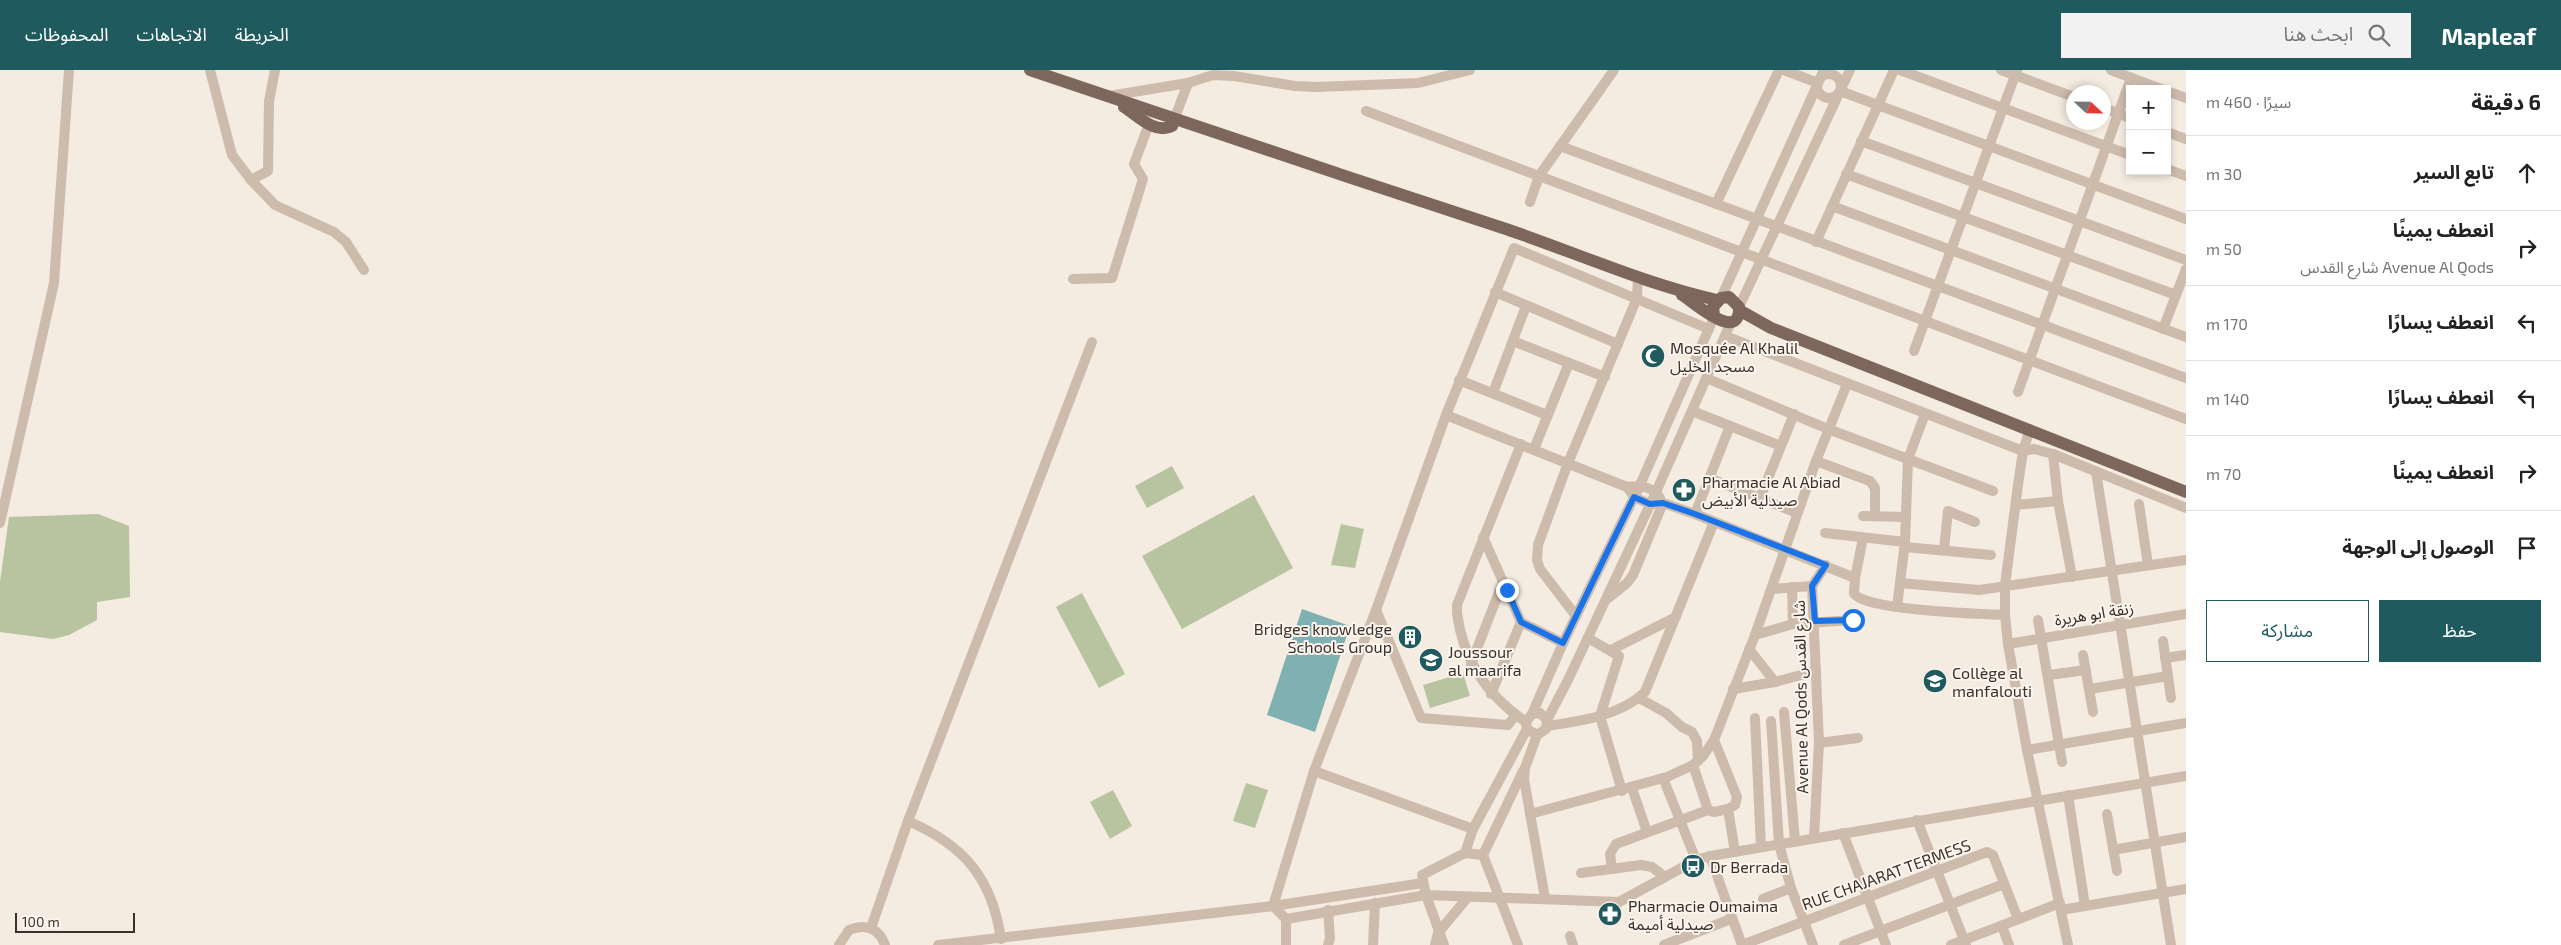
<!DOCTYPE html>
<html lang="ar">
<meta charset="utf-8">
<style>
body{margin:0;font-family:"Exo 2","Noto Sans Arabic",sans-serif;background:#f2f2f2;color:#222;direction:rtl}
.controls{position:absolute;right:15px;top:15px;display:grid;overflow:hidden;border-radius:0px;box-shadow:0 2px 8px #0003}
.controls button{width:45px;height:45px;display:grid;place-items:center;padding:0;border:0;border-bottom:1px solid #e0e0e0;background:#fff;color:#222;font:25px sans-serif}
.compass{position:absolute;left:2066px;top:15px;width:45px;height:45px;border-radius:50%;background:#fff;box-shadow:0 2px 8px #0003;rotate:112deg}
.scale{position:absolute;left:15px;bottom:12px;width:120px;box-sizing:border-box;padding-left:5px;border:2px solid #3b302b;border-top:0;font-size:14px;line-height:18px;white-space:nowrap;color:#3b302b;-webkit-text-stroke:4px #fbf5ee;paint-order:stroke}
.stop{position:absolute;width:15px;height:15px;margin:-11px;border:4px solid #1a73e8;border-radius:50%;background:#fff}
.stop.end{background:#1a73e8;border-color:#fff;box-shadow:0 1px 5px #0008}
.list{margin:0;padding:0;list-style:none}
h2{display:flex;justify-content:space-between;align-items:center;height:65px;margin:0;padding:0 20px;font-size:21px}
h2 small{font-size:16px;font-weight:400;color:#767676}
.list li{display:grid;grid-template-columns:32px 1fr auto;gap:15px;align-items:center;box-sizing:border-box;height:75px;padding:0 20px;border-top:1px solid #e0e0e0}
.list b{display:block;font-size:19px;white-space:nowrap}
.list p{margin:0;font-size:16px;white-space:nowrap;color:#767676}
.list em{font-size:16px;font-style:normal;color:#767676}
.actions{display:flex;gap:10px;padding:15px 20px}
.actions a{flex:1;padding:11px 0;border:1px solid #1f5a5e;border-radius:0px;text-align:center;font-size:18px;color:#1f5a5e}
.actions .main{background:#1f5a5e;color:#fff}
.icon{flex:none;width:28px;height:28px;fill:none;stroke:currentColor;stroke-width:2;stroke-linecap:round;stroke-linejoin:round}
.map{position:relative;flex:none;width:2186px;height:875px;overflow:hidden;direction:ltr}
header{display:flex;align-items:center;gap:30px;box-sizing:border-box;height:70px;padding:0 25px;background:#1f5a5e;color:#fff}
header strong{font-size:24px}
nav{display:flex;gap:28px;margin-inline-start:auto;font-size:18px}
.search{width:350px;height:45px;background:#f2f2f2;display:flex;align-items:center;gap:12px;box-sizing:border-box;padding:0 18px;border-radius:0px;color:#767676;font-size:19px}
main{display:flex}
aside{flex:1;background:#fff}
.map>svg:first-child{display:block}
.green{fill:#b8c4a0}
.water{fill:#7fb0b2}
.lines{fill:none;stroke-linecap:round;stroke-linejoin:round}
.minor{stroke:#cdbbac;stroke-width:10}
.major{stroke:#7d675c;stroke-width:12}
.route{stroke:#1a73e8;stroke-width:6}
.labels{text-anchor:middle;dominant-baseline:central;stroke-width:4;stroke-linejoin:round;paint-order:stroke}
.poi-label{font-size:16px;fill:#3b302b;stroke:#fbf5ee;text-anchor:start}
.street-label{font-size:16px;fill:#3b302b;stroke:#fbf5ee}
</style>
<header>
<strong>Mapleaf</strong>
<div class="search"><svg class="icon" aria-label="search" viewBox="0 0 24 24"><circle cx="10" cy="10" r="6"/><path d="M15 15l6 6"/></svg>ابحث هنا</div>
<nav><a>الخريطة</a><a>الاتجاهات</a><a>المحفوظات</a></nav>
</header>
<main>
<aside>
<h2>6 دقيقة<small>سيرًا · 460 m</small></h2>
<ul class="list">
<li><svg class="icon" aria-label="ahead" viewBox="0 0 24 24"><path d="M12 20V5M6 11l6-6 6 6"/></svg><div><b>تابع السير</b></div><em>30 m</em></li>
<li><svg class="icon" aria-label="right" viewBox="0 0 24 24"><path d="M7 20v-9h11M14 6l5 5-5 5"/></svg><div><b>انعطف يمينًا</b><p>Avenue Al Qods شارع القدس</p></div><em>50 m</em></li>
<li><svg class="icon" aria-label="left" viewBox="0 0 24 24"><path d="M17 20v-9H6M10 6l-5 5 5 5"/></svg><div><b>انعطف يسارًا</b></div><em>170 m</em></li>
<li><svg class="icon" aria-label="left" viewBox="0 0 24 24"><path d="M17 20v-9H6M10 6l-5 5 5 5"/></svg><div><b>انعطف يسارًا</b></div><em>140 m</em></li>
<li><svg class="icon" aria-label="right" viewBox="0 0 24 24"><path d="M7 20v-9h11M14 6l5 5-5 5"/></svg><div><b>انعطف يمينًا</b></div><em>70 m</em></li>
<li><svg class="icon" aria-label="arrive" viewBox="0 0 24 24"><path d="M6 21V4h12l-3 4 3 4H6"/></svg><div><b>الوصول إلى الوجهة</b></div></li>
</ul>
<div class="actions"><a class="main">حفظ</a><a>مشاركة</a></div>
</aside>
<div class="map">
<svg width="2186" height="875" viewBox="0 0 2186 875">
<rect width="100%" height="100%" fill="#f4ebe1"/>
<g class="green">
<path d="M1172,396L1184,418L1147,438L1135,416Z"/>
<path d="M1254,425L1293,498L1182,559L1142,486Z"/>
<path d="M98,444L129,456L130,527L97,532V550L69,565L53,569L0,562V512L9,447Z"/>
<path d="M1341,454L1364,459L1355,498L1331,495Z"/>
<path d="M1082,523L1125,604L1099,618L1056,537Z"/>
<path d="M1463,603L1470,626L1430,638L1423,615Z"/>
<path d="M1246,713L1268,720L1255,758L1233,751Z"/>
<path d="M1113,720L1132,756L1110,769L1090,732Z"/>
</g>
<path class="water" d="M1302,539L1350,556L1315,662L1267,645Z"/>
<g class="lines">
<g class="minor">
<path d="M210,0L232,85L251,110L275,135L334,162L346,172L364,200"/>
<path d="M1784,0L1818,13"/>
<path d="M1900,0L2130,85"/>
<path d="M2001,0L2074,27"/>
<path d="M2111,0L2161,19"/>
<circle cx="1829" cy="16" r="12"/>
<path d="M1840,21L2186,149"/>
<path d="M2167,21L2186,28"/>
<path d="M1109,26L1188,13L1213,5L1234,6L1295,16L1317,17L1418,13L1470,0"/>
<path d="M2104,38L2130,48"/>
<path d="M1366,41L2186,349"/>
<path d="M1174,50L1188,13"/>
<path d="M2167,62L2186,69"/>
<path d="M1861,71L2186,190"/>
<path d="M1560,76L2186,308"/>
<path d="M2167,99L2186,106"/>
<path d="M1846,104L2176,225"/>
<path d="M251,110L268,101L269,31L275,0"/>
<path d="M1530,132L1539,106L1614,0"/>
<path d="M1716,134L1779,0"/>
<path d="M1832,136L2186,267"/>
<path d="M1816,172L1894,0"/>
<path d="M1073,209L1112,208L1143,109L1134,94L1149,54"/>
<path d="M1495,222L1618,274"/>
<path d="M1721,228L1824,0"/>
<path d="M1739,237L1850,0"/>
<path d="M1709,259L1514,178L1446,345L1376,540L1314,701L1273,836L1286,849L1426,825L1619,832L1696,790L1710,786L2186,706"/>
<path d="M2163,259L2186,199"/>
<path d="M1725,266L2023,381L2034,379L2053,384L2186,438"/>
<path d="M1513,271L1605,307"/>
<path d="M1914,281L2017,0"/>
<path d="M1706,308L1828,359L1993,421"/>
<path d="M1459,310L1547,345"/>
<path d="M2018,322L2131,8"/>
<path d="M1493,323L1526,236"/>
<path d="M1692,341L1781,376"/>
<path d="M1446,345L1627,417C1640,415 1652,416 1660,428"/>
<path d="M2030,359L2023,381L2018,415L2005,515V545L2008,574L2027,680L2068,875"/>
<path d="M1521,374L1457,535V543C1463,590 1486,625 1526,652"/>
<path d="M1534,379L1569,293"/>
<path d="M2053,384L2058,431L2072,507"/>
<path d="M1816,391L1870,411L1875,418V446"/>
<path d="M2096,402L2171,875"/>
<path d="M1709,408L1797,443"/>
<path d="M1627,417L1634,427L1650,434L1663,433L1695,444L1855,508L1854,523C1861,540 1982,544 2005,545"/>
<path d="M1760,428L1794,344"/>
<path d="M2139,434L2148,495"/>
<path d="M2016,435L2058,431"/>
<path d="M1695,444L1730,356"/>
<path d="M1863,446L1906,447"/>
<path d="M0,453L54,213L69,0"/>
<path d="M1825,463L1905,472"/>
<path d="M1483,467L1521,552L1563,573"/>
<path d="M1905,477L1991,485"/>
<path d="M1944,479L1948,441L1975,452"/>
<path d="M1855,508L1863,468"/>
<path d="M1900,513L1979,520L2186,490"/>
<path d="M1812,516L1819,673L1814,768"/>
<path d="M1812,516L1826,495"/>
<path d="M1792,517L1793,554"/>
<path d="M1772,519L1812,516"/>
<path d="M1607,529L1627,513L1633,505L1663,433"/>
<path d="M1897,537L1905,472L1908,389L1925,344"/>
<path d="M1376,540L1421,648L1508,655L1516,645"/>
<path d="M1576,546L1540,499L1537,490L1538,475L1568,393L1637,228L1638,207"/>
<path d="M2038,550L2062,692"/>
<path d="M1755,565L1793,554L1853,550"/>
<path d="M1588,568L1619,586L1600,646L1622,721"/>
<path d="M2163,571L2171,628"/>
<path d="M2008,574L2186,544"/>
<path d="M1749,579L1775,612"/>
<path d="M1611,580L1676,547"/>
<path d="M2083,585L2093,642"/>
<path d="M2165,588L2186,585"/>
<path d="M1471,594L1503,512"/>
<path d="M2049,605L2086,600"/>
<path d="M1733,619L1775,612L1816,601"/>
<path d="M2090,619L2168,606"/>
<path d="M1491,624L1521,552"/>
<path d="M1639,628L1666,643L1682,657L1692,662L1697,671L1698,691"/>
<path d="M1784,642L1795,771"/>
<path d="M1532,644L1563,573L1640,415L1711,254"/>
<path d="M1755,648L1761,777"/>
<path d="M1547,650L1540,643L1532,644L1526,652L1527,659L1537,665L1546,659L1547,650L1568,610L1656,422L1731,252"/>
<path d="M1771,651L1779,774L1791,818L1813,875"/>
<path d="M1547,656C1580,651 1620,646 1645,622L1714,452"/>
<path d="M1537,665L1525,698L1524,709L1545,828"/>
<path d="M1714,670L1737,727L1735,735L1728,739L1735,782"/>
<path d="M1819,673L1858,668"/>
<path d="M2027,680L2186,653"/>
<path d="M1693,695L1708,740L1714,742L1728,739"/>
<path d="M1314,701L1473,759"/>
<path d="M1663,708L1696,790"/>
<path d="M1632,718L1647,762"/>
<path d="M2068,725L2085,836"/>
<path d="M1530,744L1667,707L1693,695L1703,686L1714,670L1755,565L1816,391L1847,314"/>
<path d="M2107,744L2117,801"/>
<path d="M1917,750L1966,875"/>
<path d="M908,751C964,775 992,808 1001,869"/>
<path d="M1843,763L1886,875"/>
<path d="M2113,780L2186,767"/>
<path d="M1465,783L1483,785L1518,875"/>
<path d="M1483,785L1523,701"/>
<path d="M1710,786L1742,875"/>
<path d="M1612,799L1610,784L1616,774L1708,740"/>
<path d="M1581,803L1641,795L1652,797L1665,807"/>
<path d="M1763,829L1791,818"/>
<path d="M1328,840L1330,868L1328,875"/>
<path d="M2061,840L2186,819"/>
<path d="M1286,849V875"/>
<path d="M2002,856L2009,875"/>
<path d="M871,858L908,751L1092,272"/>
<path d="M1570,866L1573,875"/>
<path d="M839,875L849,860C865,853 879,858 885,875"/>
<path d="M938,875L1273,836L1423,813"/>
<path d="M1373,875L1375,833"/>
<path d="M1435,875L1438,863L1468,827"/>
<path d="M1444,875L1426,825L1422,805L1465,783L1473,759L1527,659"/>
<path d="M1664,875L1731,849"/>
<path d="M1742,875L1987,782L1993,785L2018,849"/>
<path d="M1844,875L2004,814"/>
<path d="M1951,875L2060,833"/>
</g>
<g class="major">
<path d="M1030,0C1189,54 1347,107 1506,159C1577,183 1645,214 1717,230"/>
<path d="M1124,37C1137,45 1155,65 1172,56L1174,50"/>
<path d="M1682,225C1695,233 1740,274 1739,237L1729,227L1721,228L1713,237L1714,246"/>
<path d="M1739,240L1771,258L2186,422"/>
</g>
</g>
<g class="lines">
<path class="route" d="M1507,520L1521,552L1563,573L1634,427L1650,434L1663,433L1695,444L1826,495L1812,516L1815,551L1853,550"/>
</g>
<defs>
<g id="mosque-disc" transform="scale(1.25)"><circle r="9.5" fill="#1f5a5e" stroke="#fbf5ee"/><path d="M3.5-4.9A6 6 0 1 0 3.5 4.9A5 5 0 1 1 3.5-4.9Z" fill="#fff"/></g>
<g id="pharmacy-disc" transform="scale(1.25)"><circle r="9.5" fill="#1f5a5e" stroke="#fbf5ee"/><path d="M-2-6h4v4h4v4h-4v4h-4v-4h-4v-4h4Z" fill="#fff"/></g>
<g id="building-disc" transform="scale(1.25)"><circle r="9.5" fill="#1f5a5e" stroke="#fbf5ee"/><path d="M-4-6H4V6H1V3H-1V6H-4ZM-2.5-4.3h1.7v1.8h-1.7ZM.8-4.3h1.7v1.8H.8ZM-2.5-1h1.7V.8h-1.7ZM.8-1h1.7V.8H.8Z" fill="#fff"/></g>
<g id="school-disc" transform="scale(1.25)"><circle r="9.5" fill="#1f5a5e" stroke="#fbf5ee"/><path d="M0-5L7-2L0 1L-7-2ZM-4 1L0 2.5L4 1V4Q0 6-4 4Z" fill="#fff"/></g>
<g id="bus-disc" transform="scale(1.25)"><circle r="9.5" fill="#1f5a5e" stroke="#fbf5ee"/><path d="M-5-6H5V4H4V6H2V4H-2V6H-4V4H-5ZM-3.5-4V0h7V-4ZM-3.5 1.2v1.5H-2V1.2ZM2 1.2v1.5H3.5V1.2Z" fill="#fff"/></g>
</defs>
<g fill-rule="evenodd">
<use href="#mosque-disc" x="1653" y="286"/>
<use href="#pharmacy-disc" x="1684" y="420"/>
<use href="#building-disc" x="1410" y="567"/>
<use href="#school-disc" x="1431" y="590"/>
<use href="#school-disc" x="1935" y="611"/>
<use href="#bus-disc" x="1693" y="796"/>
<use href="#pharmacy-disc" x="1610" y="844"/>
</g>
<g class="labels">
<g class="poi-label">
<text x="1670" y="277">Mosquée Al Khalil<tspan x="1670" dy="18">مسجد الخليل</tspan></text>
<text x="1702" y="411">Pharmacie Al Abiad<tspan x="1702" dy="18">صيدلية الأبيض</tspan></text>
<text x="1392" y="558" text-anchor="end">Bridges knowledge<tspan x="1392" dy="18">Schools Group</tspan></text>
<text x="1448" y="581">Joussour<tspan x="1448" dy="18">al maarifa</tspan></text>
<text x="1952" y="602">Collège al<tspan x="1952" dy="18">manfalouti</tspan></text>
<text x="1710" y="796">Dr Berrada</text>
<text x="1628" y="835">Pharmacie Oumaima<tspan x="1628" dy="18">صيدلية أميمة</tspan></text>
</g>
<g class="street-label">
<text transform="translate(2094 543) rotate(-9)">زنقة ابو هريرة</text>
<text transform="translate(1800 627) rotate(-91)">Avenue Al Qods شارع القدس</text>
<text transform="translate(1886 804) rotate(-20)">RUE CHAJARAT TERMESS</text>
</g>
</g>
</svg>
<div class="controls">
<button>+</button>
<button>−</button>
</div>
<svg class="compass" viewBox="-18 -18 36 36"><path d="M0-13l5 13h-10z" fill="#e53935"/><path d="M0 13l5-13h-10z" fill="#767676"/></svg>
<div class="scale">100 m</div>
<div class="stop" style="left:1853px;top:550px"></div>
<div class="stop end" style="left:1507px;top:520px"></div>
</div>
</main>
